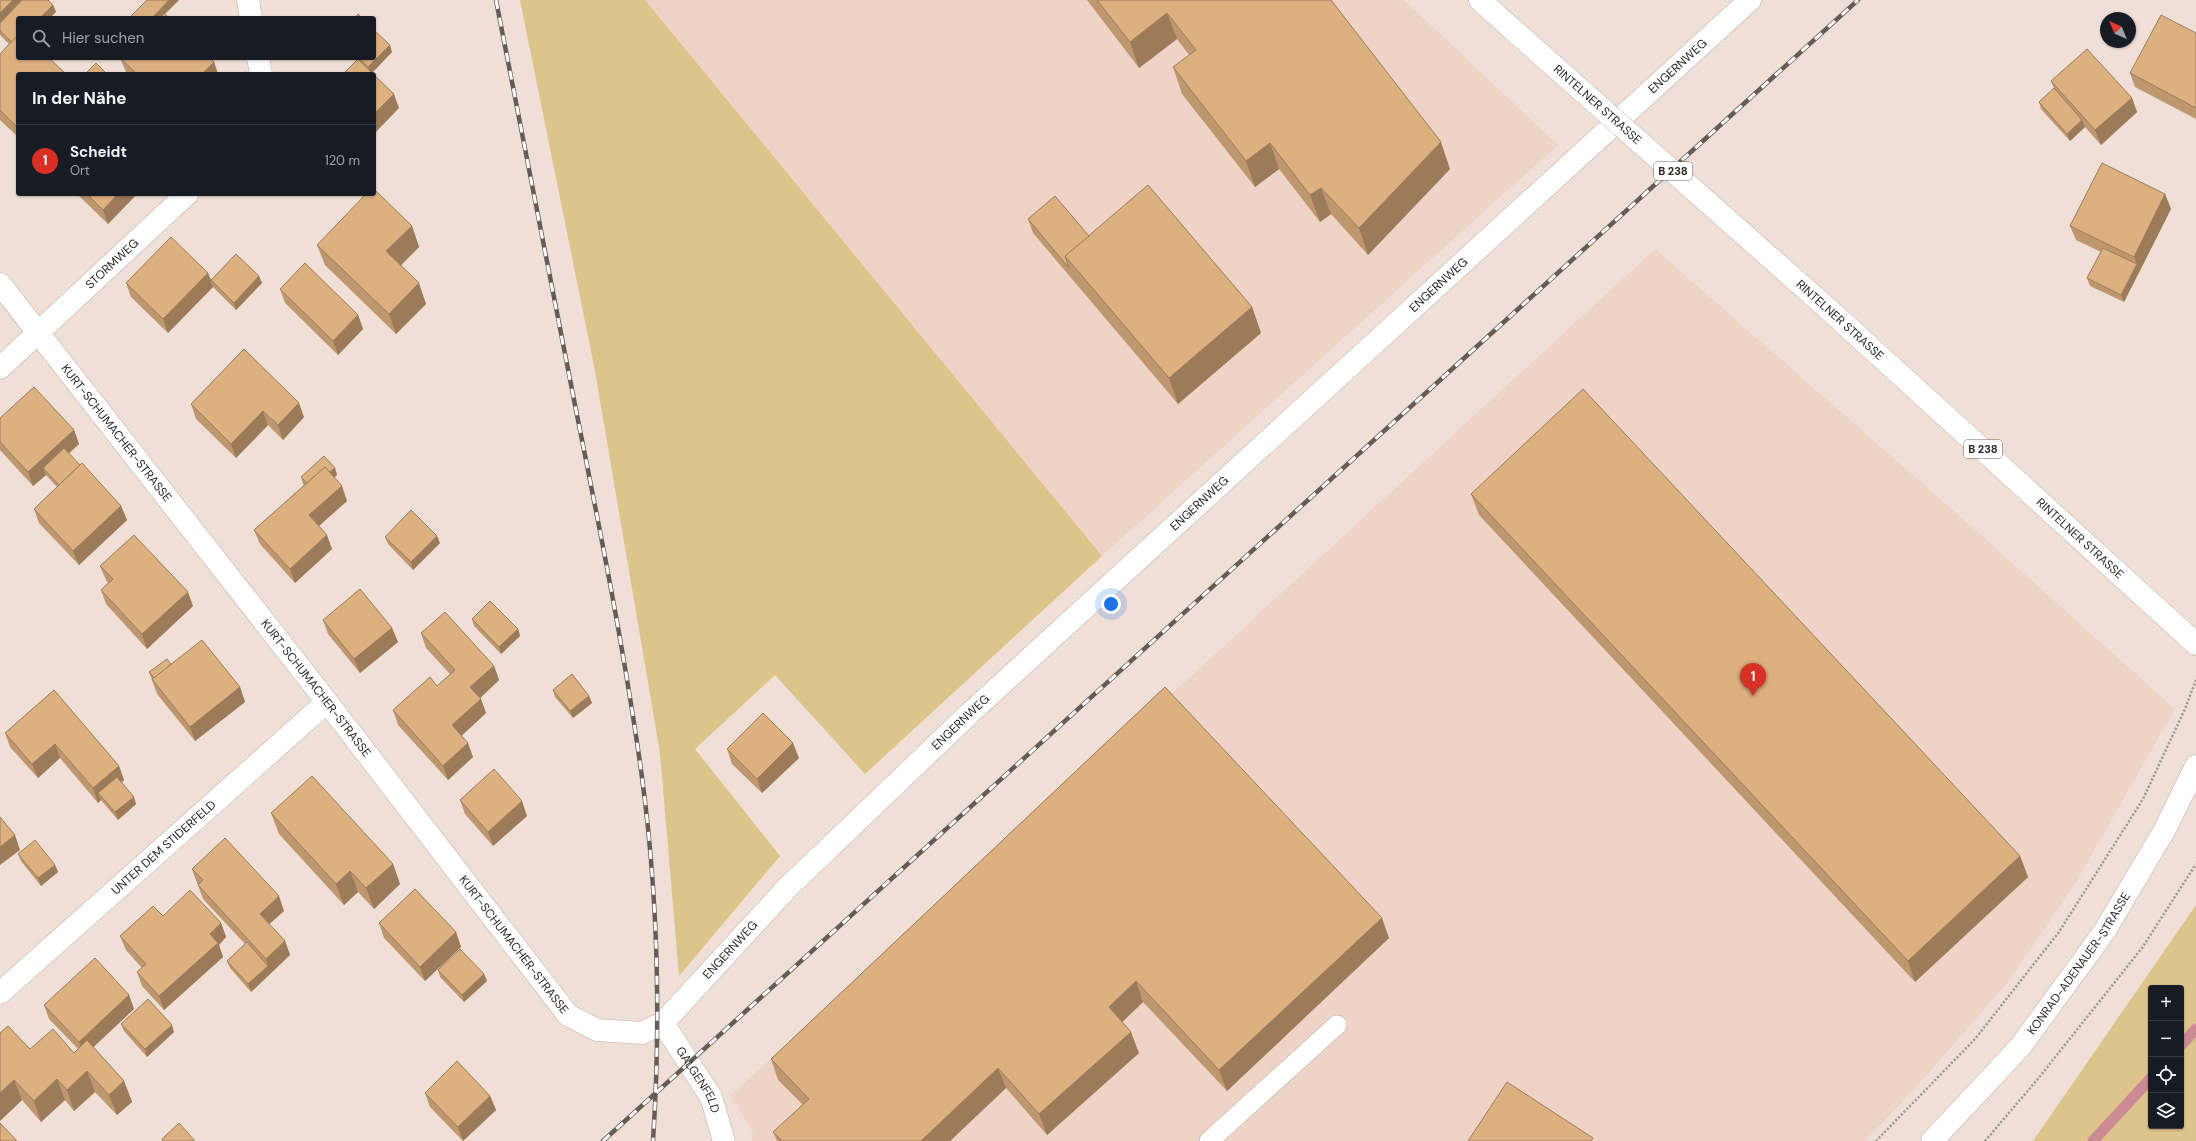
<!DOCTYPE html>
<html lang="de">
<meta charset="utf-8">
<style>
body{margin:0;font-family:"DM Sans",sans-serif;background:#242831;color:#f1f3f6}
.controls{position:absolute;right:12px;bottom:12px;display:grid;overflow:hidden;border-radius:4px;box-shadow:0 1px 3px #0004}
.controls button{width:36px;height:36px;display:grid;place-items:center;padding:0;border:0;border-bottom:1px solid #363941;background:#171b24;color:#f1f3f6;font:20px sans-serif}
.compass{position:absolute;left:2100px;top:12px;width:36px;height:36px;border-radius:50%;background:#171b24;box-shadow:0 1px 3px #0004;rotate:316deg}
.you{position:absolute;left:1111px;top:604px;width:14px;height:14px;margin:-10px;border:3px solid #fff;border-radius:50%;background:#1a73e8;box-shadow:0 0 0 6px #1a73e833}
.badge{display:grid;place-items:center;width:26px;height:26px;border-radius:50%;background:#d93025;color:#fff;font-size:13px;font-weight:700}
.pin{position:absolute;translate:-50% -33px;filter:drop-shadow(0 1px 2px #0008)}
.pin::after{content:'';position:absolute;top:21px;width:14px;height:12px;background:inherit;clip-path:polygon(0 0,100% 0,50% 100%)}
.list{margin:0;padding:0;list-style:none}
h2{display:flex;justify-content:space-between;align-items:center;height:52px;margin:0;padding:0 16px;font-size:17px}
h2 small{font-size:13px;font-weight:400;color:#9ea1a6}
.list li{display:grid;grid-template-columns:26px 1fr auto;gap:12px;align-items:center;box-sizing:border-box;height:72px;padding:0 16px;border-top:1px solid #363941}
.list b{display:block;font-size:15px;white-space:nowrap}
.list p{margin:0;font-size:13px;white-space:nowrap;color:#9ea1a6}
.list em{font-size:13px;font-style:normal;color:#9ea1a6}
.icon{flex:none;width:22px;height:22px;fill:none;stroke:currentColor;stroke-width:2;stroke-linecap:round;stroke-linejoin:round}
.map{position:relative;flex:none;width:2196px;height:1141px;overflow:hidden}
.search{position:absolute;background:#171b24;box-shadow:0 1px 3px #0004;left:16px;top:16px;width:360px;height:44px;display:flex;align-items:center;gap:10px;box-sizing:border-box;padding:0 14px;border-radius:4px;color:#9ea1a6;font-size:15px}
.panel{position:absolute;background:#171b24;box-shadow:0 1px 3px #0004;left:16px;top:72px;width:360px;height:124px;border-radius:4px}
.map>svg:first-child{display:block}
.built{fill:#edd4c7}
.green{fill:#dcc48a;fill-rule:evenodd}
.lines{fill:none;stroke-linecap:round;stroke-linejoin:round}
.stream{stroke:#cc8a94;stroke-width:11}
.service-casing{stroke:#bfafa7;stroke-width:20}
.minor-casing{stroke:#bfafa7;stroke-width:23}
.secondary-casing{stroke:#bfafa7;stroke-width:23}
.primary-casing{stroke:#bfafa7;stroke-width:23}
.path{stroke:#a0938c;stroke-width:2.5;stroke-dasharray:2 2;stroke-linecap:butt}
.service{stroke:#fff;stroke-width:19}
.minor{stroke:#fff;stroke-width:22}
.secondary{stroke:#fff;stroke-width:22}
.primary{stroke:#fff;stroke-width:22}
.rail-casing{stroke:#655c57;stroke-width:4.5}
.rail{stroke:#fff;stroke-width:3;stroke-dasharray:9;stroke-linecap:butt}
.primary-bridge-casing{stroke:#bfafa7;stroke-width:23;stroke-linecap:butt}
.primary-bridge{stroke:#fff;stroke-width:22}
.wall{fill:#be976e}
.shaded-wall{fill:#9b7b5a}
.building{fill:#ddb080;stroke:#9b7b5a}
.labels{text-anchor:middle;dominant-baseline:central;stroke-width:4;stroke-linejoin:round;paint-order:stroke}
.shield{fill:#fff;stroke:#6d6866;stroke-width:1}
.shield-label{font-size:11px;font-weight:bold;fill:#2f2825}
.street-label{font-size:12px;fill:#2f2825;stroke:#fff}
</style>
<div class="map">
<svg width="2196" height="1141" viewBox="0 0 2196 1141">
<rect width="100%" height="100%" fill="#f0dfd6"/>
<g class="built">
<path d="M645,0H1404L1558,145L1102,556Z"/>
<path d="M1655,249L1970,525L2175,709L2076,882L2008,982L1919,1084L1865,1141H752L753,1133L731,1095L1200,668Z"/>
</g>
<g class="green">
<path d="M520,0H645L1102,556L865,774L775,675L695,749L780,856L679,976L660,753L595,371Z"/>
<path d="M2196,905V1141H2033ZM2151,988H2181V1126H2151Z"/>
</g>
<g class="lines">
<g class="stream">
<path d="M2181,1045L2196,1029"/>
<path d="M2093,1141L2151,1078"/>
</g>
<g class="service-casing">
<path id="service" d="M1209,1141L1337,1025"/>
</g>
<g class="minor-casing">
<g id="minor">
<path d="M248,0L251,18"/>
<path d="M258,58L261,74"/>
<path id="s1" d="M0,284L327,702L568,1015L597,1030L642,1033L663,1023L787,888L970,713L1750,0"/>
<path id="s2" d="M0,368L187,194"/>
<path id="s3" d="M0,993L327,702"/>
<path id="s4" d="M663,1023L711,1097L724,1141"/>
</g>
</g>
<g class="secondary-casing">
<g id="secondary">
<path id="s5" d="M1932,1141L2020,1047L2104,932L2164,831L2196,766"/>
</g>
</g>
<g class="primary-casing">
<g id="primary">
<path d="M1480,0L1519,35"/>
<path id="s6" d="M1827,308L2196,644"/>
</g>
</g>
<g class="path">
<path d="M1876,1141L1975,1039L2059,932L2143,799L2185,709L2196,680"/>
<path d="M1985,1141L2037,1080L2142,948L2196,864"/>
</g>
<use href="#service" class="service"/>
<use href="#minor" class="minor"/>
<use href="#secondary" class="secondary"/>
<use href="#primary" class="primary"/>
<g class="rail-casing">
<g id="rail">
<path d="M496,0C523,137 549,274 576,410C600,530 624,649 641,770C658,893 661,1018 653,1141"/>
<path d="M603,1141L1858,0"/>
</g>
</g>
<use href="#rail" class="rail"/>
<g class="primary-bridge-casing">
<g id="primary-bridge">
<path id="s7" d="M1519,35L1827,308"/>
</g>
</g>
<use href="#primary-bridge" class="primary-bridge"/>
</g>
<g class="wall">
<path d="M0,0L53,5L56,12L18,18V137L0,120V54L9,44L0,35Z"/>
<path d="M1087,0H1331L1450,169L1368,255L1331,214L1320,222L1279,169L1255,187L1182,94L1173,67L1189,55L1177,39L1139,68Z"/>
<path d="M2196,33V119L2135,87L2130,73Z"/>
<path d="M392,52L372,73L354,58H374Z"/>
<path d="M120,58L214,62L218,74H127L126,72Z"/>
<path d="M2051,81L2132,98L2137,112L2101,145L2085,127L2070,141L2041,109L2039,102L2054,88Z"/>
<path d="M77,194H137L108,224Z"/>
<path d="M2165,194L2171,209L2124,302L2090,286L2087,278L2101,252L2076,240L2070,226Z"/>
<path d="M1028,219L1089,236L1252,307L1261,333L1178,404L1033,233Z"/>
<path d="M412,226L419,247L401,265L426,304L396,334L325,265L317,245Z"/>
<path d="M208,273L211,280L262,283L236,310L213,287L168,333L131,297L126,283Z"/>
<path d="M280,289L358,315L363,329L338,355L285,303Z"/>
<path d="M244,349L304,417L283,440L268,425L236,458L196,419L191,404Z"/>
<path d="M0,418L74,430L79,444L68,453L121,506L127,520L79,565L39,523L34,509L57,487L46,475L33,486L0,450Z"/>
<path d="M335,468L337,475L334,478L347,501L319,526L332,549L295,583L260,544L254,530L304,485L303,484L301,477Z"/>
<path d="M1471,494L2020,856L2028,877L1915,982L1479,515Z"/>
<path d="M385,537L440,543L413,570L388,544Z"/>
<path d="M100,566L193,606L147,649L106,604L101,590L108,583L106,580Z"/>
<path d="M472,619L518,629L520,636L501,654L474,626Z"/>
<path d="M323,620L392,628L398,642L360,673L328,634Z"/>
<path d="M421,633L494,666L499,680L480,698L486,713L461,736L473,757L448,780L398,725L393,710L437,686L450,674L426,648Z"/>
<path d="M171,664L240,687L245,702L195,741L157,694L149,672Z"/>
<path d="M1165,687L1389,938L1227,1091L1143,1002L1122,1022L1139,1053L1047,1135L1006,1088L950,1141H777L773,1132L803,1105L778,1080L771,1059Z"/>
<path d="M54,690L119,766L124,780L122,782L136,804L118,820L101,800L98,803L60,758L38,778L10,747L5,733Z"/>
<path d="M553,690L589,696L592,703L573,718L555,697Z"/>
<path d="M727,749L799,758L762,793L732,764Z"/>
<path d="M460,800L527,816L493,846L465,814Z"/>
<path d="M271,813L393,864L400,884L374,909L358,892L344,905L279,834Z"/>
<path d="M18,854L55,865L58,872L41,886L21,861Z"/>
<path d="M192,869L284,911L269,924L285,941L290,955L251,992L230,968L227,961L245,944L203,899L198,885L197,883Z"/>
<path d="M163,916L221,923L226,937L219,945L223,957L164,1010L142,986L137,972L142,968L126,950L120,936Z"/>
<path d="M379,923L456,932L461,947L425,981L384,938Z"/>
<path d="M438,970L484,974L487,981L464,1002L440,977Z"/>
<path d="M129,995L134,1009L93,1047L124,1081L132,1102L117,1115L95,1092L74,1111L65,1100L41,1122L22,1100L0,1121V1033L30,1049L74,1053L78,1049L49,1019L44,1005Z"/>
<path d="M121,1024L174,1032L147,1057L124,1031Z"/>
<path d="M425,1093L490,1096L496,1110L463,1141L430,1107Z"/>
</g>
<g class="shaded-wall">
<path d="M13,0H26L0,31V13Z"/>
<path d="M169,0H179L161,18H152Z"/>
<path d="M53,5L56,12L50,18H40Z"/>
<path d="M1167,13L1177,39L1139,68L1130,42Z"/>
<path d="M390,45L392,52L371,74L368,67Z"/>
<path d="M214,62L218,74H202Z"/>
<path d="M394,94L399,108L374,134V114Z"/>
<path d="M2132,98L2137,112L2101,145L2095,130Z"/>
<path d="M2082,120L2085,127L2070,141L2067,134Z"/>
<path d="M1441,142L1450,169L1368,255L1359,228Z"/>
<path d="M1270,143L1279,169L1255,187L1246,161Z"/>
<path d="M1321,188L1331,214L1320,222L1310,195Z"/>
<path d="M118,194H137L108,224L103,210Z"/>
<path d="M2165,194L2171,209L2124,302L2121,295L2137,264L2134,257Z"/>
<path d="M412,226L419,247L394,272L386,251Z"/>
<path d="M208,273L213,287L168,333L163,319Z"/>
<path d="M259,276L262,283L236,310L234,303Z"/>
<path d="M419,283L426,304L396,334L389,314Z"/>
<path d="M1252,307L1261,333L1178,404L1169,378Z"/>
<path d="M358,315L363,329L338,355L333,341Z"/>
<path d="M299,403L304,417L283,440L278,425Z"/>
<path d="M263,411L268,425L236,458L231,444Z"/>
<path d="M74,430L79,444L48,473L43,468L46,475L33,486L28,472Z"/>
<path d="M335,468L337,475L314,496L311,488Z"/>
<path d="M342,486L347,501L314,530L309,515Z"/>
<path d="M121,506L127,520L79,565L73,551Z"/>
<path d="M327,535L332,549L295,583L290,569Z"/>
<path d="M437,536L440,543L413,570L411,562Z"/>
<path d="M188,592L193,606L147,649L142,634Z"/>
<path d="M392,628L398,642L360,673L354,659Z"/>
<path d="M518,629L520,636L501,654L499,647Z"/>
<path d="M494,666L499,680L476,702L470,687Z"/>
<path d="M240,687L245,702L195,741L190,727Z"/>
<path d="M589,696L592,703L573,718L570,711Z"/>
<path d="M481,699L486,713L457,740L452,725Z"/>
<path d="M468,743L473,757L448,780L443,766Z"/>
<path d="M793,743L799,758L762,793L757,779Z"/>
<path d="M55,744L60,758L38,778L32,764Z"/>
<path d="M119,766L124,780L103,799L98,793L101,800L98,803L93,788Z"/>
<path d="M134,797L136,804L118,820L115,812Z"/>
<path d="M522,801L527,816L493,846L488,832Z"/>
<path d="M15,835L20,850L0,865V847Z"/>
<path d="M2020,856L2028,877L1915,982L1908,961Z"/>
<path d="M393,864L400,884L374,909L366,888Z"/>
<path d="M55,865L58,872L41,886L38,878Z"/>
<path d="M350,871L358,892L344,905L336,884Z"/>
<path d="M279,896L284,911L265,928L260,914Z"/>
<path d="M1382,918L1389,938L1227,1091L1219,1070Z"/>
<path d="M221,923L226,937L219,945L223,957L164,1010L159,996L210,934Z"/>
<path d="M456,932L461,947L425,981L420,967Z"/>
<path d="M285,941L290,955L251,992L248,984L268,966L266,959Z"/>
<path d="M484,974L487,981L464,1002L462,995Z"/>
<path d="M1136,981L1143,1002L1116,1028L1109,1007Z"/>
<path d="M129,995L134,1009L84,1056L79,1042Z"/>
<path d="M172,1025L174,1032L147,1057L145,1049Z"/>
<path d="M1131,1032L1139,1053L1047,1135L1039,1114Z"/>
<path d="M998,1068L1006,1088L950,1141H921Z"/>
<path d="M87,1071L95,1092L74,1111L67,1090Z"/>
<path d="M57,1079L65,1100L41,1122L34,1101Z"/>
<path d="M14,1080L22,1100L0,1121V1093Z"/>
<path d="M124,1081L132,1102L117,1115L109,1095Z"/>
<path d="M490,1096L496,1110L463,1141L458,1127Z"/>
</g>
<g class="building">
<path d="M0,0H13L0,13Z"/>
<path d="M22,0H48L53,5L40,18H18V35L12,42L0,31V23Z"/>
<path d="M147,0H169L152,18H129Z"/>
<path d="M1097,0H1331L1441,142L1359,228L1321,188L1310,195L1270,143L1246,161L1173,67L1196,50L1167,13L1130,42Z"/>
<path d="M164,13L169,18H160Z"/>
<path d="M358,14L362,18H355Z"/>
<path d="M2161,15L2196,33V108L2130,73Z"/>
<path d="M374,30L390,45L368,67L359,58H374Z"/>
<path d="M18,35V58H49L66,74H18V128L0,110V54Z"/>
<path d="M2087,49L2132,98L2095,130L2051,81Z"/>
<path d="M120,58H210L214,62L202,74H174L172,72L170,74H137Z"/>
<path d="M358,59L373,74H343Z"/>
<path d="M96,63L107,74H85Z"/>
<path d="M374,75L394,94L374,114Z"/>
<path d="M2054,88L2082,120L2067,134L2039,102Z"/>
<path d="M2102,163L2165,194L2134,257L2070,226Z"/>
<path d="M1148,185L1252,307L1169,378L1065,256Z"/>
<path d="M374,189L412,226L386,251L419,283L389,314L317,245L366,194H374Z"/>
<path d="M87,194H118L103,210Z"/>
<path d="M1055,196L1089,236L1065,256L1069,268L1028,219Z"/>
<path d="M171,237L208,273L163,319L126,283Z"/>
<path d="M2103,248L2137,264L2121,295L2087,278Z"/>
<path d="M236,254L259,276L234,303L211,280Z"/>
<path d="M305,263L358,315L333,341L280,289Z"/>
<path d="M244,349L299,403L278,425L263,411L231,444L191,404Z"/>
<path d="M34,387L74,430L28,472L0,442V418Z"/>
<path d="M1583,389L2020,856L1908,961L1471,494Z"/>
<path d="M64,448L80,465L59,485L43,468Z"/>
<path d="M324,456L335,468L329,472L325,467L307,483L301,477Z"/>
<path d="M82,463L121,506L73,551L34,509Z"/>
<path d="M325,467L342,486L309,515L327,535L290,569L254,530Z"/>
<path d="M411,510L437,536L411,562L385,537Z"/>
<path d="M134,535L188,592L142,634L101,590L113,579L100,566Z"/>
<path d="M360,589L392,628L354,659L323,620Z"/>
<path d="M490,601L518,629L499,647L472,619Z"/>
<path d="M445,612L494,666L470,687L481,699L452,725L468,743L443,766L393,710L430,677L437,686L455,670L421,633Z"/>
<path d="M202,640L240,687L190,727L152,679Z"/>
<path d="M167,659L171,664L154,678L149,672Z"/>
<path d="M572,674L589,696L570,711L553,690Z"/>
<path d="M1165,687L1382,918L1219,1070L1136,981L1109,1007L1131,1032L1039,1114L998,1068L921,1141H782L773,1132L809,1099L771,1059Z"/>
<path d="M54,690L119,766L93,788L55,744L32,764L5,733Z"/>
<path d="M763,713L793,743L757,779L727,749Z"/>
<path d="M494,769L522,801L488,832L460,800Z"/>
<path d="M312,776L393,864L366,888L350,871L336,884L271,813Z"/>
<path d="M117,777L134,797L115,812L98,793Z"/>
<path d="M0,817L15,835L0,847Z"/>
<path d="M225,838L279,896L260,914L285,941L266,959L198,885L203,880L192,869Z"/>
<path d="M35,840L55,865L38,878L18,854Z"/>
<path d="M415,889L456,932L420,967L379,923Z"/>
<path d="M190,890L221,923L210,934L218,943L159,996L137,972L146,964L120,936L153,906L163,916Z"/>
<path d="M247,942L268,966L248,984L227,961Z"/>
<path d="M460,949L484,974L462,995L438,970Z"/>
<path d="M95,958L129,995L79,1042L44,1005Z"/>
<path d="M148,999L172,1025L145,1049L121,1024Z"/>
<path d="M8,1026L30,1049L53,1029L74,1053L87,1040L124,1081L109,1095L87,1071L67,1090L57,1079L34,1101L14,1080L0,1093V1033Z"/>
<path d="M457,1061L490,1096L458,1127L425,1093Z"/>
<path d="M1507,1082L1593,1138L1591,1141H1468Z"/>
<path d="M0,1123L17,1141H0Z"/>
<path d="M179,1123L195,1141H163L162,1139Z"/>
</g>
<g class="labels">
<g class="shield">
<rect x="1654" y="162" width="38" height="18" rx="3"/>
<rect x="1964" y="440" width="38" height="18" rx="3"/>
</g>
<g class="shield-label">
<text x="1673" y="171">B 238</text>
<text x="1983" y="449">B 238</text>
</g>
<g class="street-label">
<text stroke="none"><textPath href="#s1" startOffset="2422">ENGERNWEG</textPath></text>
<text stroke="none"><textPath href="#s7" startOffset="105">RINTELNER STRASSE</textPath></text>
<text stroke="none"><textPath href="#s2" startOffset="153">STORMWEG</textPath></text>
<text stroke="none"><textPath href="#s1" startOffset="2098">ENGERNWEG</textPath></text>
<text transform="translate(1840 320) rotate(42)">RINTELNER STRASSE</text>
<text stroke="none"><textPath href="#s1" startOffset="189">KURT-SCHUMACHER-STRASSE</textPath></text>
<text stroke="none"><textPath href="#s1" startOffset="1774">ENGERNWEG</textPath></text>
<text stroke="none"><textPath href="#s6" startOffset="342">RINTELNER STRASSE</textPath></text>
<text stroke="none"><textPath href="#s1" startOffset="513">KURT-SCHUMACHER-STRASSE</textPath></text>
<text stroke="none"><textPath href="#s1" startOffset="1450">ENGERNWEG</textPath></text>
<text stroke="none"><textPath href="#s3" startOffset="219">UNTER DEM STIDERFELD</textPath></text>
<text stroke="none"><textPath href="#s1" startOffset="837">KURT-SCHUMACHER-STRASSE</textPath></text>
<text stroke="none"><textPath href="#s1" startOffset="1126">ENGERNWEG</textPath></text>
<text stroke="none"><textPath href="#s5" startOffset="231">KONRAD-ADENAUER-STRASSE</textPath></text>
<text stroke="none"><textPath href="#s4" startOffset="67">GALGENFELD</textPath></text>
</g>
</g>
</svg>
<div class="controls">
<button>+</button>
<button>−</button>
<button><svg class="icon" aria-label="locate" viewBox="0 0 24 24"><circle cx="12" cy="12" r="6"/><path d="M12 2v4M12 18v4M2 12h4M18 12h4"/></svg></button>
<button><svg class="icon" aria-label="layers" viewBox="0 0 24 24"><path d="M12 4l9 5-9 5-9-5zM3 14l9 5 9-5"/></svg></button>
</div>
<svg class="compass" viewBox="-18 -18 36 36"><path d="M0-13l5 13h-10z" fill="#e53935"/><path d="M0 13l5-13h-10z" fill="#9ea1a6"/></svg>
<div class="you"></div>
<div class="pin badge" style="left:1753px;top:696px">1</div>
<div class="search"><svg class="icon" aria-label="search" viewBox="0 0 24 24"><circle cx="10" cy="10" r="6"/><path d="M15 15l6 6"/></svg>Hier suchen</div>
<section class="panel">
<h2>In der Nähe<small></small></h2>
<ul class="list">
<li><span class="badge">1</span><div><b>Scheidt</b><p>Ort</p></div><em>120 m</em></li>
</ul>
</section>
</div>
